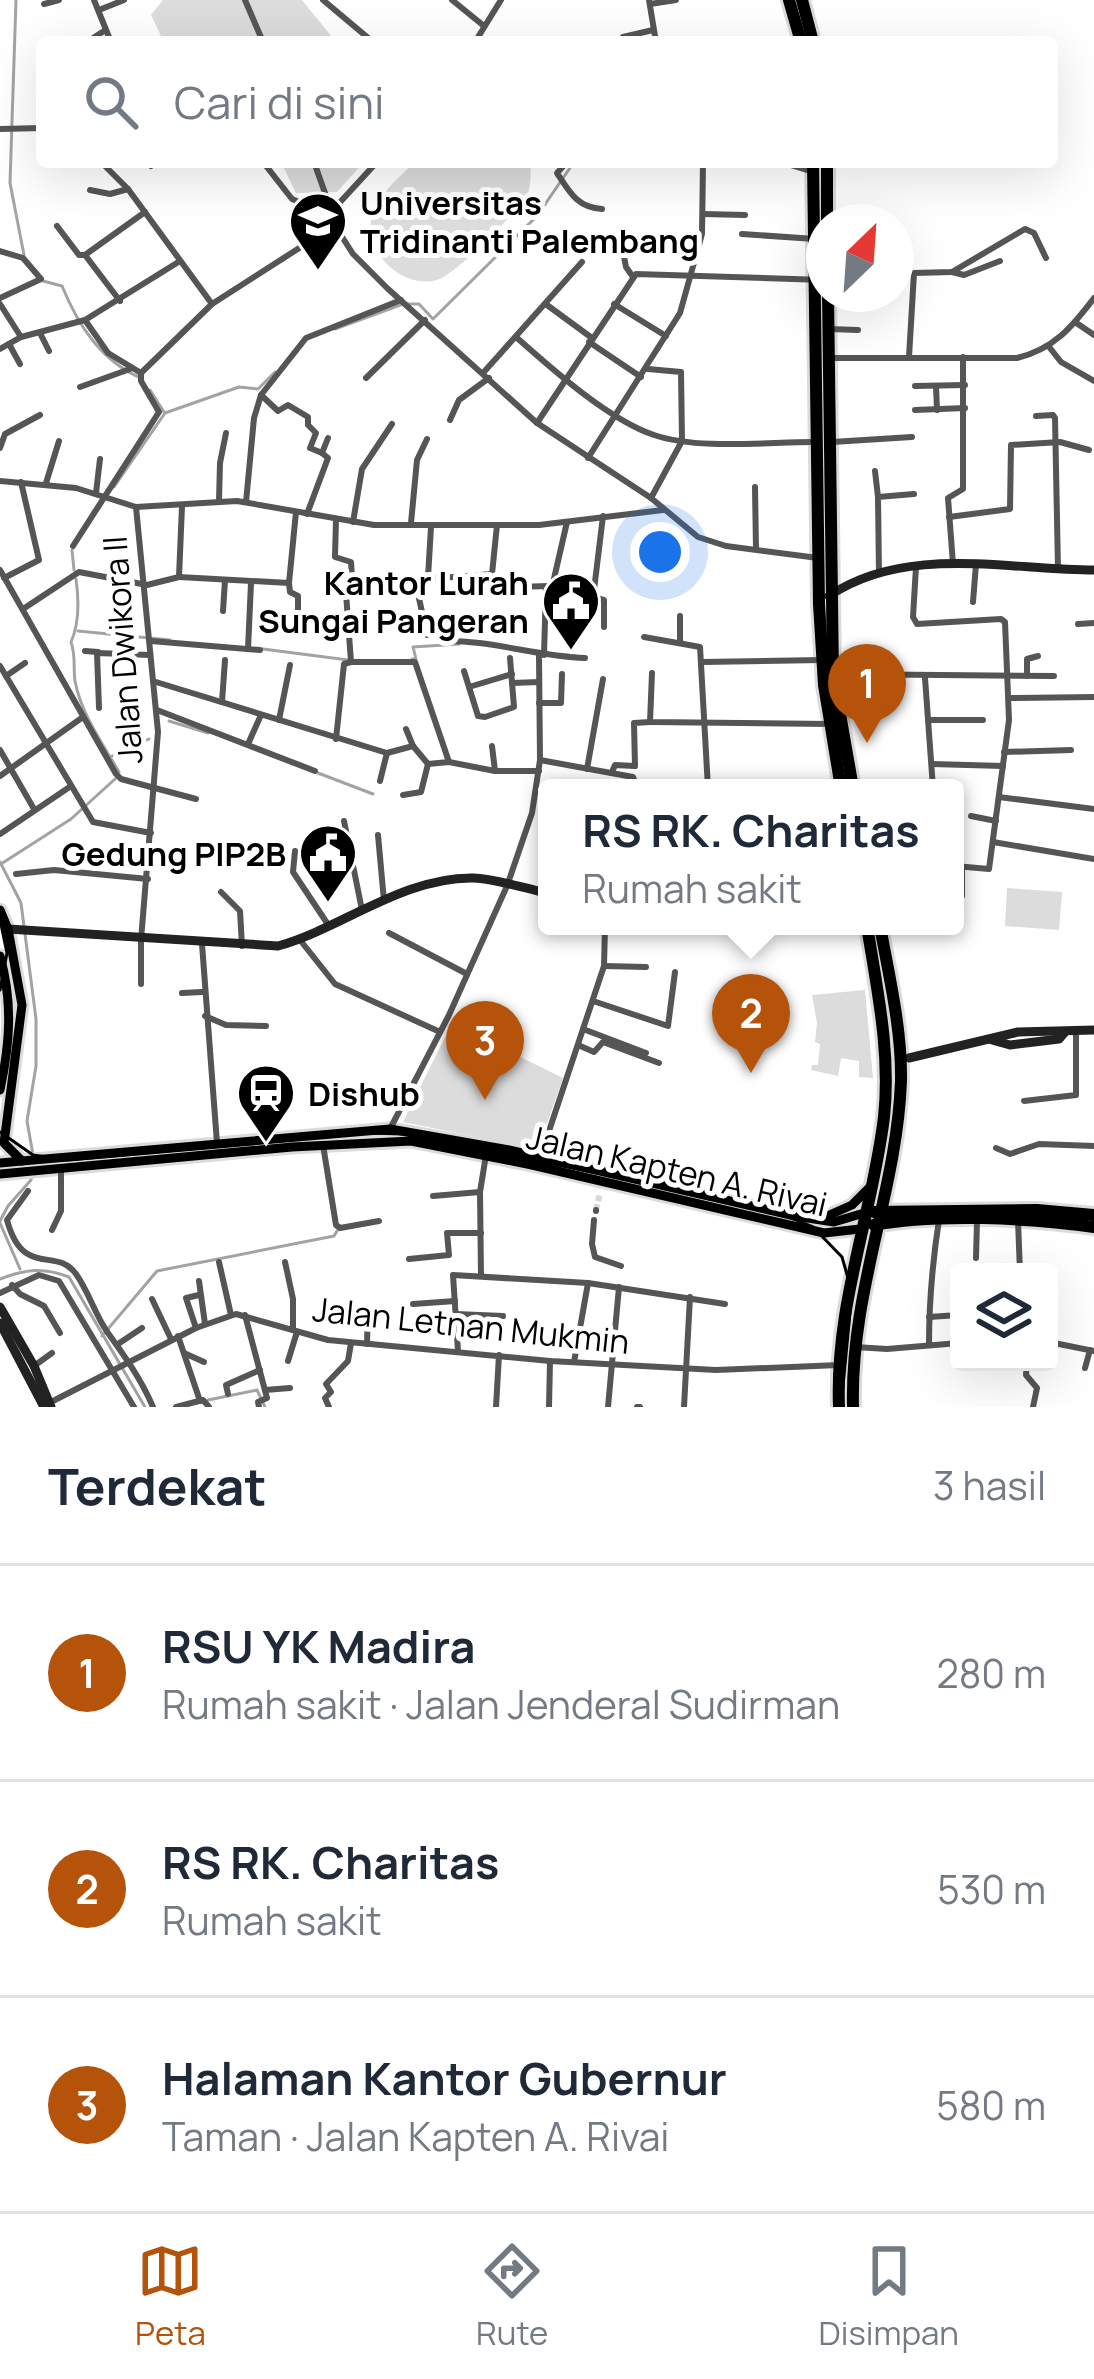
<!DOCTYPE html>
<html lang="id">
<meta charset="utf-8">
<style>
body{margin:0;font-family:Manrope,sans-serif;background:#f2f2f3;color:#1f2937}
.controls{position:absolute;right:36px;bottom:36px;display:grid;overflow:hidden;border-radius:12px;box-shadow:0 12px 48px #0002}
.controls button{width:108px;height:108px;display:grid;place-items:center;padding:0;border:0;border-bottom:3px solid #e0e1e3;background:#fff;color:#1f2937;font:60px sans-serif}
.compass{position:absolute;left:806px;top:204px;width:108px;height:108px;border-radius:50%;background:#fff;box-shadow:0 12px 48px #0002;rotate:25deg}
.you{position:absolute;left:660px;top:552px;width:42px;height:42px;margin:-30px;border:9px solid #fff;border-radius:50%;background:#1a73e8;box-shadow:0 0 0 18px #1a73e833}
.badge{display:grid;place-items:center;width:78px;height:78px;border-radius:50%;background:#b45309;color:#fff;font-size:39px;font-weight:700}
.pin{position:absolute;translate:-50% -99px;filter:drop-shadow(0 3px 6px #0008)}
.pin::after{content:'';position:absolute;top:63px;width:42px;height:36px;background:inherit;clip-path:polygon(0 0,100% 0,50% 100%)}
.popup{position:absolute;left:538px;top:779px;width:426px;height:156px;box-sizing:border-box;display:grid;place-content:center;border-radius:12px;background:#fff;filter:drop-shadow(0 3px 9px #0005);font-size:39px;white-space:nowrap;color:#747a83}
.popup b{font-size:45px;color:#1f2937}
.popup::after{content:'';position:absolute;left:50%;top:100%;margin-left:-24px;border:24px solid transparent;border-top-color:#fff}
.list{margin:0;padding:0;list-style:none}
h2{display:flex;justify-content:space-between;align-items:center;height:156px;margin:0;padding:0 48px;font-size:51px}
h2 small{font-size:39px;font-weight:400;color:#747a83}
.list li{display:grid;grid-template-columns:78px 1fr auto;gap:36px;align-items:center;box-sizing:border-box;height:216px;padding:0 48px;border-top:3px solid #e0e1e3}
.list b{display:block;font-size:45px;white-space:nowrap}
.list p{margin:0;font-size:39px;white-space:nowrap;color:#747a83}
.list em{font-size:39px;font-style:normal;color:#747a83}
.icon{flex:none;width:66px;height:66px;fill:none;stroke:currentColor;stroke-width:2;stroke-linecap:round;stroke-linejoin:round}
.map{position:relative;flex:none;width:1094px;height:1407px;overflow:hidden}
.search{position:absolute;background:#fff;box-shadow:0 12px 48px #0002;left:36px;right:36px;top:36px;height:132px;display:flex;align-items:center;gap:30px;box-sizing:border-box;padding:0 42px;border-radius:12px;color:#747a83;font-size:45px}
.sheet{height:804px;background:#fff}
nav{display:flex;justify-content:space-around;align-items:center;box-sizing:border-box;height:168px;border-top:3px solid #e0e1e3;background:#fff;font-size:33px;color:#747a83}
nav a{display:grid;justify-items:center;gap:6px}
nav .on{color:#b45309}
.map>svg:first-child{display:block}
.green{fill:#dcdcdc}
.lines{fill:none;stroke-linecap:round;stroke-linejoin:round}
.stream{stroke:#a3a3a3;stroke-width:3}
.street-tunnel{stroke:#d9d9d9;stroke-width:6;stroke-dasharray:6 3;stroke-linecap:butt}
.primary-casing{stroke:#dbdbdb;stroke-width:15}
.highway-casing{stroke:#dbdbdb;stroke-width:18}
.street{stroke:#555;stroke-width:6}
.secondary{stroke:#222;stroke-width:9}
.primary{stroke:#000;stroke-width:9}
.highway{stroke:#000;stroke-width:12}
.tram{stroke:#000;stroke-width:3}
.labels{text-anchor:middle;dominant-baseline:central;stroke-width:10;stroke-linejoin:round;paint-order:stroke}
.poi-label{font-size:33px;font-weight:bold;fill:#000;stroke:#fff;text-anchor:start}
.street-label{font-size:33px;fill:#000;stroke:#fff}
</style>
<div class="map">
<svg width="1094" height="1407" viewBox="0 0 1094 1407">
<rect width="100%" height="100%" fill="#fff"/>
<g class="green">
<path d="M163,0H302L336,42H164L151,15Z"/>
<path d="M281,162H364L337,192L296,193Z"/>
<path d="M414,162H530C531,170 531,181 529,190C523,208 455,275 437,280C400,290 360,248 373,212C379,194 401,176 414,162Z"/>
<path d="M1007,888L1062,892L1059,930L1005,926Z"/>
<path d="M865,990L873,1078L859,1077V1061L841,1058L838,1076L811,1070L812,1065H818L820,1044L815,1042L817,1023L812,995Z"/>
<path d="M452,1023L563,1078L538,1149L403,1122Z"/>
</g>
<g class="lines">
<g class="stream">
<path d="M16,0L10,183L24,255"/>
<path d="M43,281L62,286C78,325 101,361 141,378"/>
<path d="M335,329L403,304H419L433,319L537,216L574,162"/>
<path d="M150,390L164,412"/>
<path d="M114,487L165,413L239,387L258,389L275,372"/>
<path d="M72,550L74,570"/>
<path d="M76,579C79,600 80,622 71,642C76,656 73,667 75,681C81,714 103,744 119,772"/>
<path d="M78,631L170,640"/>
<path d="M263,649L348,660"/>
<path d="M412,659H416L413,647L459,644"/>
<path d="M169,721L208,733"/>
<path d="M112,756L149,739"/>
<path d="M318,773L373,794"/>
<path d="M0,862L21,903L36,1019V1066L27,1121L33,1155L31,1180L8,1206L0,1221"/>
<path d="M1,864L71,819L115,779"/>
<path d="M0,1223L20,1269"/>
<path d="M0,1279C26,1269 43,1267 69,1277L145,1407"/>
<path d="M102,1336L157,1271L334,1236L337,1231"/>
<path d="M208,1400L257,1390L265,1407"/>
</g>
<path class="street-tunnel" d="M596,1210L600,1193"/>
<g class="primary-casing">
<g id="primary">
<path d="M0,910L8,929L22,1005L4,1143L22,1161L390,1129L509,1150L795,1216L834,1222L864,1213"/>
<path d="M0,956C13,1003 10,1043 0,1090"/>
<path d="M0,1163L22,1161"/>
<path d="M0,1174L292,1147L411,1141L532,1165L824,1233L860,1229"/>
<path d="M825,1217L852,1205L870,1187"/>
</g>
</g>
<g class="highway-casing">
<g id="highway">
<path d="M789,0L801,42"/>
<path d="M802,0L813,42"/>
<path d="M813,162L819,604L824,685L841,788"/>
<path d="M827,162V222"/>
<path d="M828,294L833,674L853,788"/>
<path d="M874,1212L1037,1210L1094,1215"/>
<path d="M874,1225C936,1213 1031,1218 1094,1227"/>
<path d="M839,1407C835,1305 872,1216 884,1117C891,1053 877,989 867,926"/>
<path d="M853,1407C850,1291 897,1191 901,1081C902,1030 889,976 880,926"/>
</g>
</g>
<g class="street">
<path d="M94,0L111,42"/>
<path d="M245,0L263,42"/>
<path d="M323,0L373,42"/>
<path d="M452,0L484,26"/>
<path d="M649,0L656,42"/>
<path d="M44,4L59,0"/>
<path d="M650,4L676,0"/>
<path d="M99,10L124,0"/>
<path d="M623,37L653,30"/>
<path d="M87,42L104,31"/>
<path d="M475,42L501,0"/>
<path d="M0,129L42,128"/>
<path d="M101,162L128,189L212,304"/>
<path d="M263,162L292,199L330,215"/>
<path d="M314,162L331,210"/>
<path d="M377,162L331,212L330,218L353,254L387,288L537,423L651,498L698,537L726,546L818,558"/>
<path d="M567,162L557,173C570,193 578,208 602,209"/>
<path d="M781,162L810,171"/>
<path d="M151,166L154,162"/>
<path d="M90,190L110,194L128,189"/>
<path d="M703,214L745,215"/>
<path d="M57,226L79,255H85"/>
<path d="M742,234L815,239"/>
<path d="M610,246H622L626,267L633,277"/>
<path d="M0,251L23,258L41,279L0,298"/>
<path d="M952,272L964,275L1000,261"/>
<path d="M120,301L85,255L145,212"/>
<path d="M0,304L21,337"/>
<path d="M614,304L666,336"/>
<path d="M547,305L592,338"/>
<path d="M85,320L108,353L141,373"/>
<path d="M1075,322L1094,335"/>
<path d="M829,329L858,330"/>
<path d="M40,333L49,351"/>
<path d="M516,337C552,369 609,420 654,435C698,450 766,442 814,442"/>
<path d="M589,342L641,377"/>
<path d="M9,344L20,364"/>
<path d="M1050,348L1061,362L1094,381"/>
<path d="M0,349L21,337L85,320L180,261"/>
<path d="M909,357L914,273L952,272L1025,229L1034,233L1046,258"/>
<path d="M828,358H1017C1054,349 1072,327 1094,298"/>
<path d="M648,369L681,372L682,441L651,498"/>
<path d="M483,373L582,262"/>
<path d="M366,378L425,320"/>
<path d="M915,386L965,385"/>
<path d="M936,386L937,410"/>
<path d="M80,387L130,369"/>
<path d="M261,395L278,411L288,405L308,417V425L316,433L310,448L322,453"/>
<path d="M915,410L965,408"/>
<path d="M1036,416L1053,415L1055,418L1058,569"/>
<path d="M450,420L459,400L489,378"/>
<path d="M537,423L636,274L824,280"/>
<path d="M832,442L912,437"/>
<path d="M0,448L5,434L40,415"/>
<path d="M588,458L680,313L702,234L703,162"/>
<path d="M875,471L878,497"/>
<path d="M0,481L76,488L136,507L237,501L374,525H539L663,510"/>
<path d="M46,483L59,441"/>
<path d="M755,487L756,549"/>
<path d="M96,493L100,459"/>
<path d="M219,501L220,463L226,433"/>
<path d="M246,502L254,418L261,395L306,338L401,300"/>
<path d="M136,507L158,732L141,940V984"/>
<path d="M307,514L328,458L322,453L328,438"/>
<path d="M949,517L1010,509L1011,445L1060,442L1089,450"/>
<path d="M336,519L335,557L351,562L353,593"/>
<path d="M353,522L362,469L392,424"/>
<path d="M567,522L553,583L604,600V627"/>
<path d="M411,523L417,460L427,439"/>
<path d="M497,525L492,574L415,580L427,635L436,634L441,641C494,640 533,656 585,658"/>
<path d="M73,546L159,412L141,381V373L212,304L332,227"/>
<path d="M953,564L948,498L963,489V357"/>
<path d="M916,567L913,617L917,624L1001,619L1005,622L1009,720L989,869L955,866"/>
<path d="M0,570L116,774L121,779L196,799"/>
<path d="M879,574L878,497L914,494"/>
<path d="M179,577L289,583L296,512"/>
<path d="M428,577L431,527"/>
<path d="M4,578L39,560L21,482"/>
<path d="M289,583L290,592L298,596V613"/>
<path d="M516,587L549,586"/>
<path d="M594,590L603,516"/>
<path d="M332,593H382"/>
<path d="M346,593L351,662H415L449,762"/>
<path d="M973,602L976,564"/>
<path d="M23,609L79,572L147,585L179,577L182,506"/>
<path d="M223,611L225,580"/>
<path d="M566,618V586"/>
<path d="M1078,624L1094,623"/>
<path d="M644,637L700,647L708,788"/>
<path d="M151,641L260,650"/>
<path d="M680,641V616"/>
<path d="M248,649L251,583"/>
<path d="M85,651L98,652"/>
<path d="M544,655L546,587"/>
<path d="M702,662L822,660"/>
<path d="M0,666L93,822L151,833"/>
<path d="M464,671L478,716L485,717L514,707L510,658"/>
<path d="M652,673L650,722L830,724"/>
<path d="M835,674L1054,676"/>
<path d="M6,676L25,663"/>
<path d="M1027,676V659L1038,656"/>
<path d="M925,678L933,788"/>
<path d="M156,682L387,753L413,746L428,764L449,762L495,771H539"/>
<path d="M512,683L539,682"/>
<path d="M469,687L512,674"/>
<path d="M1009,698L1094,697"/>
<path d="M222,702L225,660"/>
<path d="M539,703H561L562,674"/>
<path d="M99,708L97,653L150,655"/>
<path d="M157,710L315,771"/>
<path d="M279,720L290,665"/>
<path d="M929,720H983"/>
<path d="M406,729L413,746"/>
<path d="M336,739L344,664L351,662"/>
<path d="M248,744L261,715"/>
<path d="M492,746L495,771"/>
<path d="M0,750L34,809"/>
<path d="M1004,752L1071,750"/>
<path d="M540,760L633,777L637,788"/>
<path d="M932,764L1003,766"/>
<path d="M587,769L603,679"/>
<path d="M612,772L615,765L635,766L634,723L650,722"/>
<path d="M0,776L83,717"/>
<path d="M380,781L387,753"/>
<path d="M403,795L421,792L428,764"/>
<path d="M999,797L1094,809"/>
<path d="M971,816L996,821"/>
<path d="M344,821L362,910"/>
<path d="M0,834L71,786"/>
<path d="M378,835L384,901"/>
<path d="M993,842L1094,859"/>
<path d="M295,851L293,872L329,926"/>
<path d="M149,861L179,864"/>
<path d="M956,867L957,844"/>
<path d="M962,867V896"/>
<path d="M16,874L54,870L148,879"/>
<path d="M221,892L240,911L242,946"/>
<path d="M389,933L467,974"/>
<path d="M300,940L335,984L440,1032"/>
<path d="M202,944L217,1143"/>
<path d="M604,966L646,967"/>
<path d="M182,993L202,992"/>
<path d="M593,1001L668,1026L675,972"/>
<path d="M205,1016L226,1025L266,1026"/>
<path d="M583,1029L646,1053"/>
<path d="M578,1045L594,1052L603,1042L659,1063"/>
<path d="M1024,1101L1076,1095V1032"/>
<path d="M390,1129L449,1015L507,886L532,813L540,760L539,656"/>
<path d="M323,1145L336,1225L340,1228L379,1221"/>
<path d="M996,1148L1010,1154L1039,1144L1094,1146"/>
<path d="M540,1158L604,966L605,926"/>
<path d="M28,1191L7,1220C23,1279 56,1246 76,1274C89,1292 95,1315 108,1333C126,1358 141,1379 153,1407"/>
<path d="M433,1196L480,1192"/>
<path d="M596,1211V1210"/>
<path d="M594,1220L592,1244L595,1257L621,1266"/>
<path d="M1018,1221L1020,1272"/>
<path d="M52,1230L61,1211V1169"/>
<path d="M976,1258L977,1221"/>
<path d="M409,1259L449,1255L447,1233H481"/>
<path d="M219,1262L231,1315"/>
<path d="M285,1262L293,1299V1330"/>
<path d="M481,1275L480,1192L486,1155"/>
<path d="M199,1281L205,1324"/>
<path d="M12,1285L20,1294L44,1306L60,1333"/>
<path d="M0,1293L39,1275L59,1281L134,1407"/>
<path d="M152,1299L171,1339"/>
<path d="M413,1304L455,1301"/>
<path d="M456,1314L503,1316"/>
<path d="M245,1315L267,1398L258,1402L259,1407"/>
<path d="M929,1317L959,1315"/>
<path d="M196,1328L186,1298L199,1295"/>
<path d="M178,1336L200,1401"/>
<path d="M1049,1342L1094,1351"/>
<path d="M118,1344L142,1328"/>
<path d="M367,1344L368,1308"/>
<path d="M929,1345C929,1299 932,1265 939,1220"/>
<path d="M855,1347L887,1349L959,1343"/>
<path d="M458,1351L453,1275L588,1283L725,1304"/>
<path d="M184,1353L204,1362"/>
<path d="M288,1361L297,1332"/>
<path d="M574,1362L588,1283"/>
<path d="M1027,1362L1026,1375L1037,1388L1033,1407"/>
<path d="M34,1366L52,1353"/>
<path d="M1085,1368L1090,1350"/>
<path d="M265,1390L290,1388"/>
<path d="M228,1394L226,1385L260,1370"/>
<path d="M49,1403L196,1328L236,1314L328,1340L550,1361L716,1370L839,1365"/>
<path d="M176,1407L203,1400L209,1407"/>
<path d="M329,1407L325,1398L331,1392L326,1384L348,1361L351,1343"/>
<path d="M496,1407L499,1355"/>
<path d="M549,1407L550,1361"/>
<path d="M608,1407L619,1287"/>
<path d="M637,1407H640"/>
<path d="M684,1407L690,1297"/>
</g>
<g class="secondary">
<path d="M829,596C906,544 1007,570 1094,570"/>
<path d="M8,929L278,946C342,928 403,877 473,878C498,879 523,888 547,893"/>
<path d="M992,1040L1010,1045L1059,1039L1065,1032"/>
<path d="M909,1058L1018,1032L1094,1030"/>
<path d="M0,1307L34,1366L51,1407"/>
<path d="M0,1323L44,1407"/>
</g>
<use href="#primary" class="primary"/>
<use href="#highway" class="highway"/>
<g class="tram">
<path d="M0,919L7,953L0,990"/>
<path d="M0,1132L33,1155L68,1160L366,1133L404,1134L667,1187L784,1215L813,1227L842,1257L852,1292L841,1407"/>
</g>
</g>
<defs>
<g id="university-pin" transform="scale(3)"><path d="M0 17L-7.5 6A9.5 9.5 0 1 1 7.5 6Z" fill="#000" stroke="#fff"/><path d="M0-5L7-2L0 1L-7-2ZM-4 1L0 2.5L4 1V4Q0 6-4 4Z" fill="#fff"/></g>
<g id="civic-pin" transform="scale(3)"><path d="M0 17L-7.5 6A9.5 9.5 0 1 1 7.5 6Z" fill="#000" stroke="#fff"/><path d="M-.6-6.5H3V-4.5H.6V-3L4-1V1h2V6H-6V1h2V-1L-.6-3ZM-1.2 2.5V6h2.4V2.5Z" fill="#fff"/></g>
<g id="station-pin" transform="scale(3)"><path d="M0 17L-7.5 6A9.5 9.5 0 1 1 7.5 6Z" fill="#000" stroke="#fff"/><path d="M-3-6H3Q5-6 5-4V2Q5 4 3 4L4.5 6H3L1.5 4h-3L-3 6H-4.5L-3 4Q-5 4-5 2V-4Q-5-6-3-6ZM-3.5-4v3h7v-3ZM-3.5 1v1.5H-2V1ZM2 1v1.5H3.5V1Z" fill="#fff"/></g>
</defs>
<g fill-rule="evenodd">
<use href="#university-pin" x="318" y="221"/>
<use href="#civic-pin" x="571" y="601"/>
<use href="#civic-pin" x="328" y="853"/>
<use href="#station-pin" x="266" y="1093"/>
</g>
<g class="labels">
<g class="poi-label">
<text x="360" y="202">Universitas<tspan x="360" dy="38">Tridinanti Palembang</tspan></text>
<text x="529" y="582" text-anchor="end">Kantor Lurah<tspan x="529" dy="38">Sungai Pangeran</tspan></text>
<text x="286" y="853" text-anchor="end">Gedung PIP2B</text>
<text x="308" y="1093">Dishub</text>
</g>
<g class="street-label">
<text transform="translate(122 650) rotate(-94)">Jalan Dwikora II</text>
<text transform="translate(677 1170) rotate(13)">Jalan Kapten A. Rivai</text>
<text transform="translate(471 1325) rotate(6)">Jalan Letnan Mukmin</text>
</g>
</g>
</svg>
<div class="controls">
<button><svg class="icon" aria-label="layers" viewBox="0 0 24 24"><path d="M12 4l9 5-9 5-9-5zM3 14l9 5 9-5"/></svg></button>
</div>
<svg class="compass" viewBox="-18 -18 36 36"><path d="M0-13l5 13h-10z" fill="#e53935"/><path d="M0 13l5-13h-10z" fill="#747a83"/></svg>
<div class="you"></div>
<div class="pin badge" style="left:867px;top:743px">1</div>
<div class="pin badge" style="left:751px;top:1073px">2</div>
<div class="popup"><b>RS RK. Charitas</b>Rumah sakit</div>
<div class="pin badge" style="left:485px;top:1100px">3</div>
<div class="search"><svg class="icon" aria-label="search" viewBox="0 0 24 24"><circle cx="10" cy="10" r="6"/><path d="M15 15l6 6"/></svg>Cari di sini</div>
</div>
<section class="sheet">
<h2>Terdekat<small>3 hasil</small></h2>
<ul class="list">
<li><span class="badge">1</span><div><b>RSU YK Madira</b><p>Rumah sakit · Jalan Jenderal Sudirman</p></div><em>280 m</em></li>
<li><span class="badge">2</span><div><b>RS RK. Charitas</b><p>Rumah sakit</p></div><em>530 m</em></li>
<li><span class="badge">3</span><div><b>Halaman Kantor Gubernur</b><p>Taman · Jalan Kapten A. Rivai</p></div><em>580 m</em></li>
</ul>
</section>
<nav>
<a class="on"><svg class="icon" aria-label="map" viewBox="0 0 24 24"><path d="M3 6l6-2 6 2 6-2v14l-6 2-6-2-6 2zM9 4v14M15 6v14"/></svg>Peta</a>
<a><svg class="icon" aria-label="directions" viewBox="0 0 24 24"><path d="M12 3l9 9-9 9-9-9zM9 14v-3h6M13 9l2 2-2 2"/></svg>Rute</a>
<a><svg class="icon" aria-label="saved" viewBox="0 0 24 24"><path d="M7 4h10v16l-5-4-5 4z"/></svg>Disimpan</a>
</nav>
